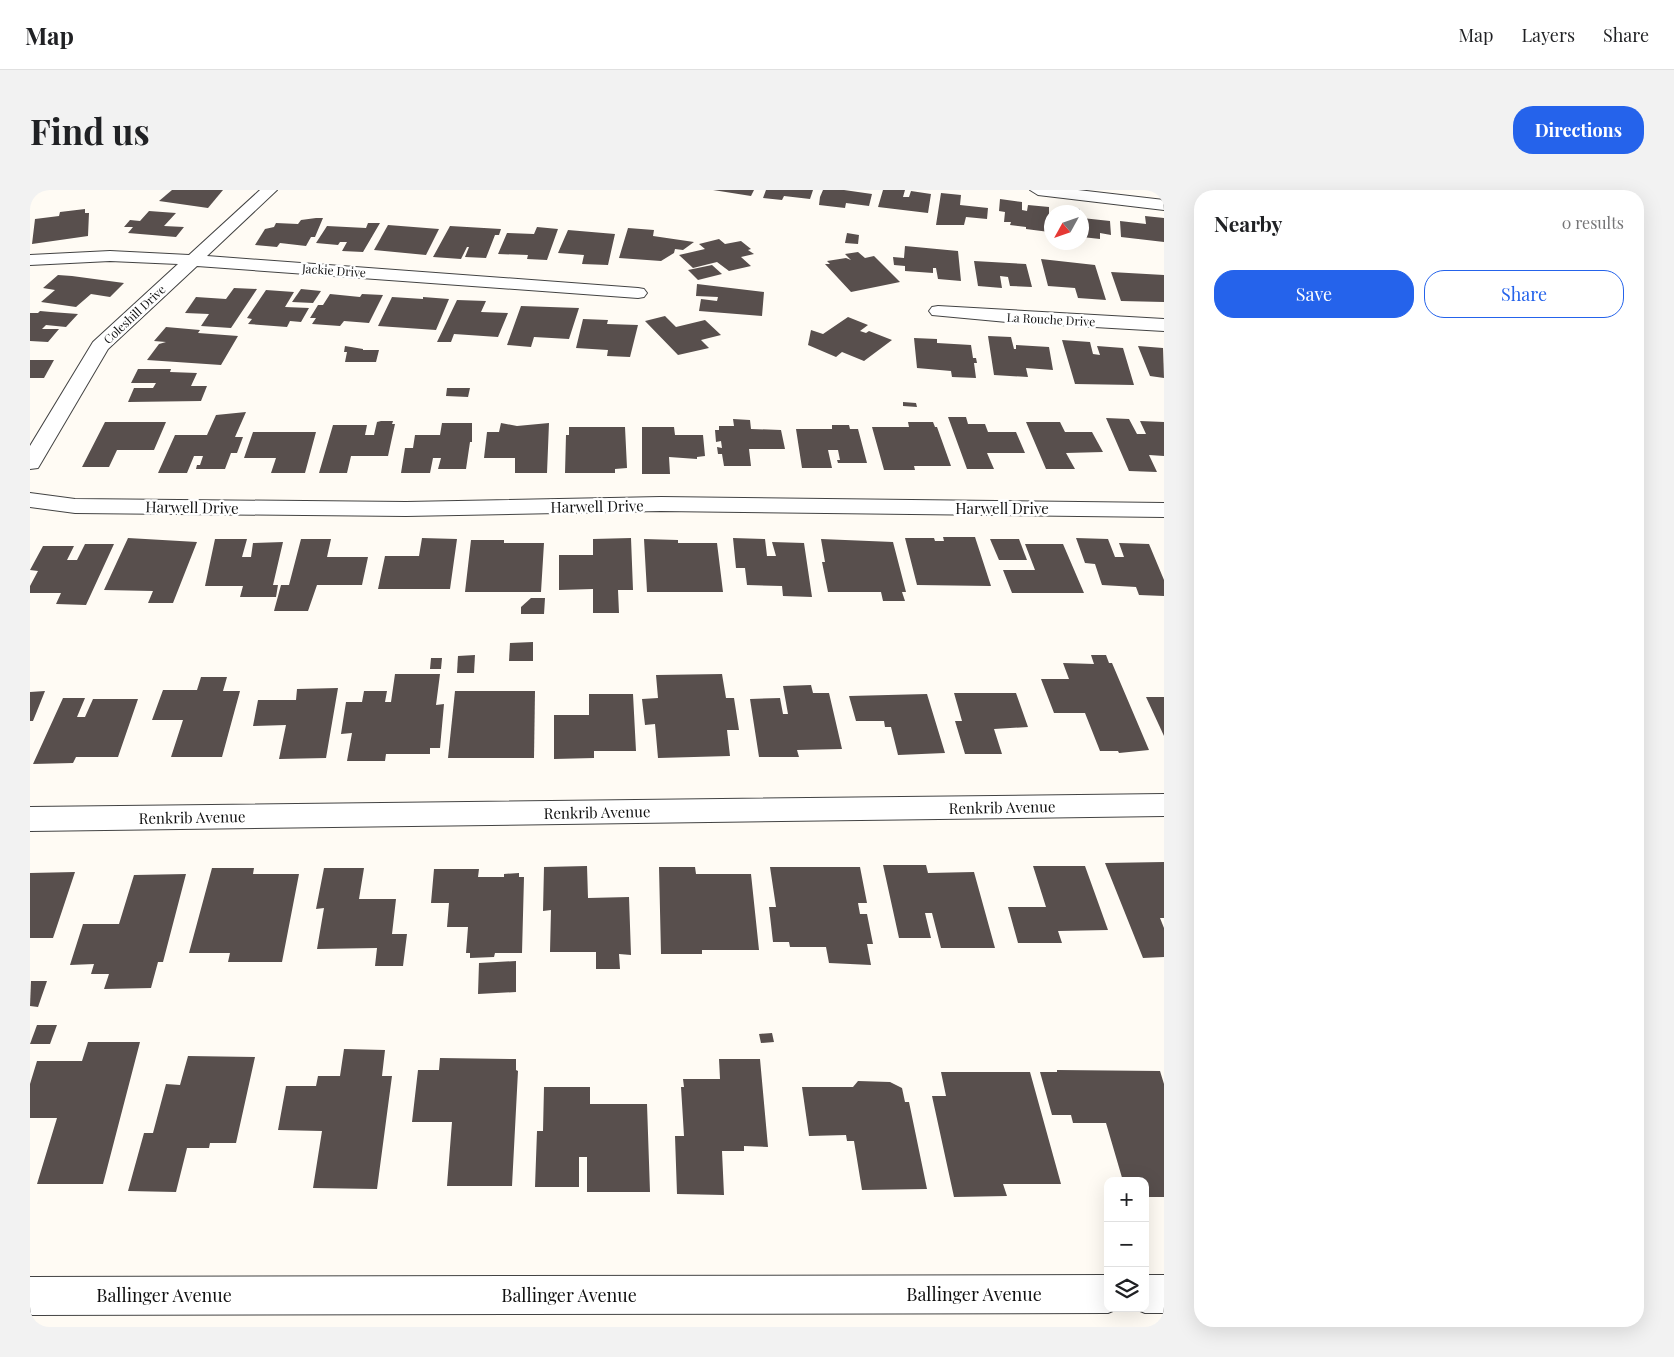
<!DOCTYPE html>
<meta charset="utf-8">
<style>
body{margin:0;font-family:"Playfair Display",serif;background:#f2f2f2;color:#202124}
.controls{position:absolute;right:15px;bottom:15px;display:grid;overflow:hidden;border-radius:10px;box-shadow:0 5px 20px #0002}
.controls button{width:45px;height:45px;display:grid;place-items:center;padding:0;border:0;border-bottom:1px solid #e0e0e0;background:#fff;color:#202124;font:25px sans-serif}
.compass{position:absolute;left:1014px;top:15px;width:45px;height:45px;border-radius:50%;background:#fff;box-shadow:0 5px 20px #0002;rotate:230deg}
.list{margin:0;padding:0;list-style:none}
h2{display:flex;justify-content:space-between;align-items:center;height:65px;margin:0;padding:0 20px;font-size:21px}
h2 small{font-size:16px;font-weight:400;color:#757577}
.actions{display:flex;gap:10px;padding:15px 20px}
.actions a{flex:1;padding:11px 0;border:1px solid #2563eb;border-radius:20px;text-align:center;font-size:18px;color:#2563eb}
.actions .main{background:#2563eb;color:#fff}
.icon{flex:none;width:28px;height:28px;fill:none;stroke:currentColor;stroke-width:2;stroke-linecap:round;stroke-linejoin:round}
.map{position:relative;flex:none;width:1134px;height:1137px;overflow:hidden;border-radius:20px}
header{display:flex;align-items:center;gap:30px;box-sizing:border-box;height:70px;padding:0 25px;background:#fff;border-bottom:1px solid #e0e0e0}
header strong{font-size:24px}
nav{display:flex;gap:28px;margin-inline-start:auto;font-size:18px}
.intro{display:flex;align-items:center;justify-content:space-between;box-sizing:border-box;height:120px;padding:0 30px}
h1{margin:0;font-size:35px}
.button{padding:12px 22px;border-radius:20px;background:#2563eb;color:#fff;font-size:18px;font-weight:700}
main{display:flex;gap:30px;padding:0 30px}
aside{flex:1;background:#fff;border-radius:20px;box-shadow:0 5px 20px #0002}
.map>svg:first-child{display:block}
.building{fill:#584f4d}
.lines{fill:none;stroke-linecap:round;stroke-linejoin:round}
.minor-casing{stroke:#434343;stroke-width:2}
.tertiary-casing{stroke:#434343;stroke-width:2}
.minor{fill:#fff;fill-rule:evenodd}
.tertiary{fill:#fff;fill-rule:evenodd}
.labels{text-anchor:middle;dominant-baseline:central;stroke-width:5;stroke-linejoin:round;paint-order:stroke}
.far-street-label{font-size:12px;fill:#101010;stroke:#fff}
.street-label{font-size:15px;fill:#101010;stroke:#fff}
.near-street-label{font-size:18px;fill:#101010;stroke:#fff}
</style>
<header>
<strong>Map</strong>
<nav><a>Map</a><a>Layers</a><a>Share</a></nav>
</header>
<div class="intro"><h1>Find us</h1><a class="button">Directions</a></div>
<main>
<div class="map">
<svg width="1134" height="1137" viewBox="0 0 1134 1137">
<rect width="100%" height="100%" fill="#fffbf4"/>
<g class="building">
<path d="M142,0H193L178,18L129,11Z"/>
<path d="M683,0H724L721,6Z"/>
<path d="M736,0H783L780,9L754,6L752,10L733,8Z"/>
<path d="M793,0H814L842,4L839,16L816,13L815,18L789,15L790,7Z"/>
<path d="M853,0H875L873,7H879L881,1L901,4L898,23L848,17Z"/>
<path d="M911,3L931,5L930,15L958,18L957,29L936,27L934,35H906Z"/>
<path d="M970,9L992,12V20L997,21L998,15L1019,17V42L996,39V37L980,35L981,32H974L975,22L969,21Z"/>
<path d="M1029,17L1050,19V22H1028Z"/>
<path d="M55,19V23H59L58,46L2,54L5,29L29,26L30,22Z"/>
<path d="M119,21L146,23L134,36L154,37L146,47L98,43L103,37H94L100,30L110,31Z"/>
<path d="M1115,26L1134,28V52L1091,47L1090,31L1116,34Z"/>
<path d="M286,28H293L285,47H281L276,56L250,53L247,57L225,55L235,39L244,37L246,33L268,34L271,30Z"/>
<path d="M1052,28L1080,31L1081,45L1070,43V49L1052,47Z"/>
<path d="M338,33H350L333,62L312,61L317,52H310L308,55L286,53L297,36L336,38Z"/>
<path d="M358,35L409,39L396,65L344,60Z"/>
<path d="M420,36L471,39L469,45H465L456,68L435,67L439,57H437L431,69L403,67Z"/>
<path d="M507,37L528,39L517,70L497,69L498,65L468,64L477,43L504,44Z"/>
<path d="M598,38L624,40L623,46L664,52L653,60L645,59L644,63L631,71L589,68Z"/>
<path d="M538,40L585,44L578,75L552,74L554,65L528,63Z"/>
<path d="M817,43L829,45L828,54L815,53Z"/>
<path d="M689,49L695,54L711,51L721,59L718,60L724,64L711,67L721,76L699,81L687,72L663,78L649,65L675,59L669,54Z"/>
<path d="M875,56L928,61L931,91L908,89L906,78H903V83L875,81V76L864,75L863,67L874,68Z"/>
<path d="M828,62L835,68L844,66L870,92L821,102L795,74H800L797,71L816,68L821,70L815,64Z"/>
<path d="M1011,69L1065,75L1076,110L1048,108L1045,98L1018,96Z"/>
<path d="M944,71L996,74L1002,97L980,96L978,87L970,86L972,98L948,96Z"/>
<path d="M682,75L692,84L668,90L658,80Z"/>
<path d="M1081,82L1134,85V112L1091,111Z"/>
<path d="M28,85L42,86L94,93L80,107L61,104L46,117L11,112L25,100L13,98Z"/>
<path d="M667,94L734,102L732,126L669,121L671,109L687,111L688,107L666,106Z"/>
<path d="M204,98L227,99L201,138L171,136L179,124L155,123L166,107L196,109Z"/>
<path d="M271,99L291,101L283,113L262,112Z"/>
<path d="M236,100L264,102L255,117L279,118L271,132L260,131L257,137L218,134L222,129L217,128Z"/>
<path d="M300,104L330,107L332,104L353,105L339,133L314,131L310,136L282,134L286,128H280L288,115H293Z"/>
<path d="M362,107L393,109V107L419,109L406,140L348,136Z"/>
<path d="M427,110L456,111L451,122L478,123L468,147L424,144L421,152H407Z"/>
<path d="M491,116L549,118L539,149L504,147L501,157L477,155Z"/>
<path d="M10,121L21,122L48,124L36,137L16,135L12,139H29L18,152L0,151V123H8Z"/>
<path d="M635,126L646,137L675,130L691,145L671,150L679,158L648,165L615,131Z"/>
<path d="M818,127L838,135L830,141L836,143L839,141L862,150L834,171L812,162L806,167L778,155L781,140L793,144Z"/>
<path d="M553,129L578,130L577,134L608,135L600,167L577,166L578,160L546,158Z"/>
<path d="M136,137L170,140L168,143L208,146L191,175L117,170L129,154L136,152L124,151Z"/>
<path d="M958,146L981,147L984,159H986V155L1019,157L1023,180L996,178L998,187L964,185Z"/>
<path d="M884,148L907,149V153L941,155L943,168H946L947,173H944L946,188L922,187L921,181L887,178Z"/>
<path d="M1032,150L1060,152L1063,164L1070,165L1067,156L1093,158L1104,195L1045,194Z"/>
<path d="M315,156L333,159V160H349L346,172H315L317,162H314Z"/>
<path d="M1108,156L1133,158L1134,188L1120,186Z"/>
<path d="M0,170H24L14,188H0Z"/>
<path d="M108,179H141L140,182L167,183L161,196H177L171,211L98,212L104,198H123L126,193H101Z"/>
<path d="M417,198H440L438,207L416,206Z"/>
<path d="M873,212L886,213L887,217L873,216Z"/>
<path d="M216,222L205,247H213L207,263H201L195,279H166L167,275H170L173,266H164L157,283H128L145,245H177L186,225Z"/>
<path d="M918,227H936L938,234H955L958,242H986L995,263H957L964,279H937Z"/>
<path d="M1076,228L1099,229L1107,244H1116L1110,231L1134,232V266L1119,265L1127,282L1099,281Z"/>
<path d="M703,229L720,230L721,239L751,240L755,259H719L721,276H694L692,264H688L687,257L692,258L691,251L686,252L685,240H689V236H704Z"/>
<path d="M351,231H363L362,234H365L358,266H321L317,283H289L303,235H337L335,245H344L347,232Z"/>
<path d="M75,232H136L124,260H87L79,277H52Z"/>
<path d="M878,232H903L905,237H907L921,276H884L885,280H854L842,237H879Z"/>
<path d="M996,232H1030L1035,242H1062L1073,262L1036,263L1045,279H1016Z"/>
<path d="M412,233H442V252H440L436,279H408L411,268H403L400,283H371L375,258H383L385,245H410Z"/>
<path d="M471,233L487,236L519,233L517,283H485V268H454L457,242H469Z"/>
<path d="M802,235H819L820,239H828L837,273H808L807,270H810L808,260H798L802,278H772L766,239H802Z"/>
<path d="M539,237H595L597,278L585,279V283H535L536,245H539Z"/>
<path d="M612,237H644L645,245H673L675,266L667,267V269L639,267L640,284H612Z"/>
<path d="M223,242H286L275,283H241L246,268H214Z"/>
<path d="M913,347H945L961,396L887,395L875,348H904L905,351H914Z"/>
<path d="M98,348L167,352L143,413H118L123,401L74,400Z"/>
<path d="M392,348L427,349L420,399H348L355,366H389Z"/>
<path d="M601,348L603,400H588L589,423H563V399L529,400V365H563V349Z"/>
<path d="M703,348L735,349L737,366H746L742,352L774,353L782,407L753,406L752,396L717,395L715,378H706Z"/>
<path d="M1046,348L1078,349L1085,367H1094L1089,353L1119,354L1134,390V406L1109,405L1106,397L1072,395L1065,374L1055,373Z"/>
<path d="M185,349H217L212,367H221L223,353L253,352L243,395H248L246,407H210L213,396H175Z"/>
<path d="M271,349H301L297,367H338L332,395H287L278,421H244L251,395H259Z"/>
<path d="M614,349L648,350V353H687L693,402H617Z"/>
<path d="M791,349L863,352L876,402H872L875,411H853L851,402H798L792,372H795Z"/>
<path d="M960,349H989L997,370H969Z"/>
<path d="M441,350H474V353H514L511,402H435Z"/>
<path d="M55,354H84L56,415L26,414L31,403H0V396L8,381L0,380L13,356H44L37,370H47Z"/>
<path d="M995,354H1033L1054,403H982L973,380H1005Z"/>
<path d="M501,408H515L514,424H491V417Z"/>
<path d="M503,452V471H479L480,453Z"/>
<path d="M445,465L444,483H427L428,466Z"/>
<path d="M1061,465H1076L1079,473H1082L1119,560L1089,563L1088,561H1070L1055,523H1024L1011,489H1039L1033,473L1064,474Z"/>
<path d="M401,468H412L411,479H400Z"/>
<path d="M365,484H410L406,515L414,514L410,558H400V564H356L355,571H317L322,543L311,544L316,512H332L334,501H357L355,512H361Z"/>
<path d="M692,484L696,508H704L709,540H697L700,566L628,568L625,534L615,535L612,509L628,508L626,485Z"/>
<path d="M171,487H197L193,501H210L192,567H141L153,530H122L133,500H167Z"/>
<path d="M781,495L783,503H799L812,559L767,560L769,567H729L720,509L750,508L753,524H758L753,496Z"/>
<path d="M308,498L296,568L249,569L256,535L223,536L228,510H266L267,499Z"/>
<path d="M15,501L3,531H0V502Z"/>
<path d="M425,501H505L504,568H418Z"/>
<path d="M924,503H986L998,537L964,539L972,564H935L925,531H932Z"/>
<path d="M559,504H603L606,561H564V568L524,569V525H559Z"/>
<path d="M897,504L915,563L868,565L861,537H855L854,531H826L819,506Z"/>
<path d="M1116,507H1134V546Z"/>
<path d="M33,508H55L47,527H55L63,509H108L88,567H46L43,573L3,574Z"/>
<path d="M1134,672V728H1130L1134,738V767L1113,768L1075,673Z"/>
<path d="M853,675H896L898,683L944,682L965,758H911L902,723H895L901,748H869Z"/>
<path d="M557,676L558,708L599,707L601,765L589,764L590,779H566V762H520L521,720L513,721L514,677Z"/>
<path d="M1003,676H1055L1078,740L1028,741L1032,753H988L978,717H1016Z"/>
<path d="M629,677H665L666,684H721L729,760H672V764H631Z"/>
<path d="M740,677H830L837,713H828L830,724H837L843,754H837L841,775L799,773L796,757H760L759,752H743L739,717H746Z"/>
<path d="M182,678H224L223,684H269L252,772H198L200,763H159Z"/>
<path d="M294,678H334L329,709H366L362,744H377L373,776H345L347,758L287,759L294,718L286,719Z"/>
<path d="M404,679H449L448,687H474V684L489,683V687H494L492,763H465L464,767L440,768V763H436L438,737H417L419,713H401Z"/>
<path d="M45,682L23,748H0V683Z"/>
<path d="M156,684L133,772H128L121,798L74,799L79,784H61L64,774L40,775L53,734H89L104,685Z"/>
<path d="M486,771V802L448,804L449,773Z"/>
<path d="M1,791H17L8,817L0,816Z"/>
<path d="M7,835H27L20,854H0Z"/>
<path d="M742,843L744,852L731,853L729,844Z"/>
<path d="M58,852H110L73,994H7L27,928H0V894L7,871H52Z"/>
<path d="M314,859L355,860L352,886H362L347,999L283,998L292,941L248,940L256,896H286L288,886H310Z"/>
<path d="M158,866L225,867L206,953H180L179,958H157L146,1002L98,1001L114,943H123L136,894L150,895Z"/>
<path d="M410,868L486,869V880L488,881L482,996H417L422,932H382L388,880H409Z"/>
<path d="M689,869H730L738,957L714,956V961H692L694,1005L647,1004L645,946H654L651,897H654L653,889H690Z"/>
<path d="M1027,880L1130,881L1134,894V1007H1115V991H1093L1076,933H1043L1041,925H1022L1010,882H1027Z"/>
<path d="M911,882H1000L1031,994H973L977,1006L924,1007L902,906H916Z"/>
<path d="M828,891L860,892L872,898L875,912H879L897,999L832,1000L824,951H817L816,945L779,946L772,897H823Z"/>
<path d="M514,897H560V914H617L620,1002H557V967H549V997H505L507,941H513Z"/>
</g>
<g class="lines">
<g class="minor-casing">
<g id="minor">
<path d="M230,0H247L177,66L608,98L614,99L617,103L614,107L608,108L167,76L78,159L11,273L8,278L0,279V256L63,152L148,74L80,71L0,75V65L80,61L159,65Z"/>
<path d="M908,116L1134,129V141L977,132L902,125L899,121L902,117Z"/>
<path d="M0,303L45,309L376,312L631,307L1134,313V327L631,321L376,326L45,323L0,317Z"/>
<path d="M1134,604V626L0,641V617Z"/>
<path d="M1078,1085V1118H1090L1078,1123L0,1125V1087Z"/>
<path d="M1115,1085H1134V1123H1115L1103,1118H1115Z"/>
</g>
</g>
<g class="tertiary-casing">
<path id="tertiary" d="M1000,0H1048L1134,10V20L1008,5Z"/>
</g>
<use href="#minor" class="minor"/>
<use href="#tertiary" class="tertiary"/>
</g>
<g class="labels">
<g class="far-street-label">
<text transform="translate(304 80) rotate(4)">Jackie Drive</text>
<text transform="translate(104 124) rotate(-43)">Coleshill Drive</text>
<text transform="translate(1021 129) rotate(3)">La Rouche Drive</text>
</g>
<g class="street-label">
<text transform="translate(567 316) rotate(-1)">Harwell Drive</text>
<text transform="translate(162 317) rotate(1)">Harwell Drive</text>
<text x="972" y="318">Harwell Drive</text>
<text transform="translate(972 617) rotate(-1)">Renkrib Avenue</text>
<text transform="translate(567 622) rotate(-1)">Renkrib Avenue</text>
<text transform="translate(162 627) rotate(-1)">Renkrib Avenue</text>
</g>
<g class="near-street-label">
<text x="944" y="1104">Ballinger Avenue</text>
<text x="134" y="1105">Ballinger Avenue</text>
<text x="539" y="1105">Ballinger Avenue</text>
</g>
</g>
</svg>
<div class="controls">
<button>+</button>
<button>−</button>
<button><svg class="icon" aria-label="layers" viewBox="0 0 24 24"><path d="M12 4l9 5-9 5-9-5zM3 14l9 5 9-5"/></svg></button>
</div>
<svg class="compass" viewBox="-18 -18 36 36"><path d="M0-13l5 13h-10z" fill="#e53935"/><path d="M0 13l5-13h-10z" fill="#757577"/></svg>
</div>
<aside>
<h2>Nearby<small>0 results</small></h2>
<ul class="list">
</ul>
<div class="actions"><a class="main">Save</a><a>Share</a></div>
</aside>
</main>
